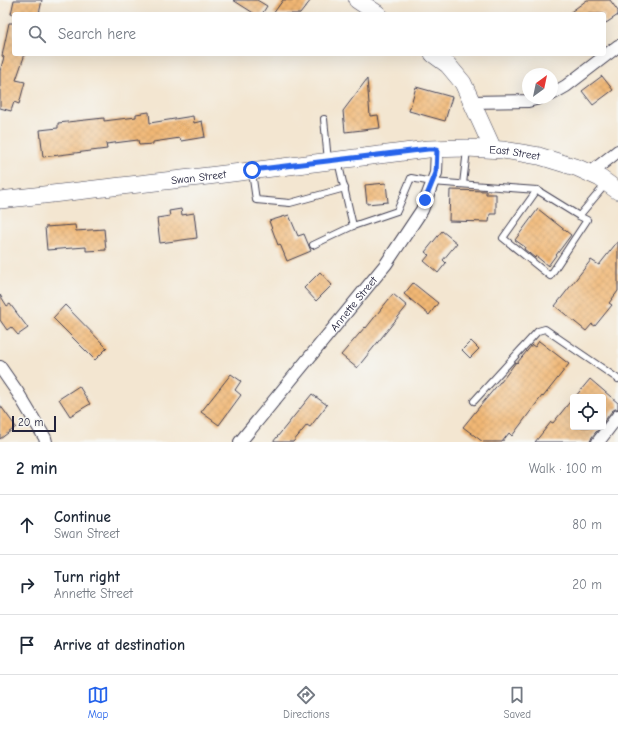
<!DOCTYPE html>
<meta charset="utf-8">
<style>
body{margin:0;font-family:"Comic Neue",sans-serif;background:#f2f2f3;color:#1f2937}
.controls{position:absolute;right:12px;bottom:12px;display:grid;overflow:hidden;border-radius:4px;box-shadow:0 4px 16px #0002}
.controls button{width:36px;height:36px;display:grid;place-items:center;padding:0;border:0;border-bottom:1px solid #e0e1e3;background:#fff;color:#1f2937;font:20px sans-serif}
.compass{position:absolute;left:522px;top:68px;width:36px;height:36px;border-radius:50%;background:#fff;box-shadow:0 4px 16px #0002;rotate:33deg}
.scale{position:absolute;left:12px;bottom:10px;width:44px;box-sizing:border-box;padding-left:4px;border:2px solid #22223b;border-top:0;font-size:11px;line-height:14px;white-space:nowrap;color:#22223b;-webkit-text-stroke:3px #f6f6f2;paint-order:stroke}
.stop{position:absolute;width:12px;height:12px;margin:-9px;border:3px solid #2563eb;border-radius:50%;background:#fff}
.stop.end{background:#2563eb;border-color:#fff;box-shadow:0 1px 4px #0008}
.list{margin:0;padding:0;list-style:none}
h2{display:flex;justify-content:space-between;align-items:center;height:52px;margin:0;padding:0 16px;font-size:17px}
h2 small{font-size:13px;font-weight:400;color:#747a83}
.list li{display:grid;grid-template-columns:26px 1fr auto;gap:12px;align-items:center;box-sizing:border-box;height:60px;padding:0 16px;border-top:1px solid #e0e1e3}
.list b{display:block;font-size:15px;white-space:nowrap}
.list p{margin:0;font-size:13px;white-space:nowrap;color:#747a83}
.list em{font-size:13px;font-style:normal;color:#747a83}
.icon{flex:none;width:22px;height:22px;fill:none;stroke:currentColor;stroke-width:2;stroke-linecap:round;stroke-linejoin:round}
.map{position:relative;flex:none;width:618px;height:442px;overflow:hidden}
.search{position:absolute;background:#fff;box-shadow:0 4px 16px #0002;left:12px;right:12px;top:12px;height:44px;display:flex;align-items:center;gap:10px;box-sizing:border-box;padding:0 14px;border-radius:4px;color:#747a83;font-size:15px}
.sheet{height:232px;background:#fff}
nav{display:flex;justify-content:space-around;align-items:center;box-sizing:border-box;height:56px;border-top:1px solid #e0e1e3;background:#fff;font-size:11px;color:#747a83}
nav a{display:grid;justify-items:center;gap:2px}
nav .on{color:#2563eb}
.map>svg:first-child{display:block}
.building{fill:url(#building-cross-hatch)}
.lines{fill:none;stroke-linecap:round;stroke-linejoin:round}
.service-casing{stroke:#413f52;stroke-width:8}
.minor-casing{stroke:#413f52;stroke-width:14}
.secondary-casing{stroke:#413f52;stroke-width:18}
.service{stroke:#fff;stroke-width:6}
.minor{stroke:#fff;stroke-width:12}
.secondary{stroke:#fff;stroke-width:17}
.route{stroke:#2563eb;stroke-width:5}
.labels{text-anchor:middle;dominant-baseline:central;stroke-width:3;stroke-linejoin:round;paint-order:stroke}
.street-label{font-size:11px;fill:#22223b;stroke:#f6f6f2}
</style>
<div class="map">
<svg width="618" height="442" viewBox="0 0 618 442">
<defs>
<pattern id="building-cross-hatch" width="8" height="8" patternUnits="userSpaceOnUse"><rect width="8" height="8" fill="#f1b774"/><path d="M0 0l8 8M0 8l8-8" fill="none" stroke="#ce9d65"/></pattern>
</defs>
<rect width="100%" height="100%" fill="#f6f6f2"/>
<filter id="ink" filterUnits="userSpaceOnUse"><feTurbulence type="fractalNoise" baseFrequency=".025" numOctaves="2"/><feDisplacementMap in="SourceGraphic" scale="8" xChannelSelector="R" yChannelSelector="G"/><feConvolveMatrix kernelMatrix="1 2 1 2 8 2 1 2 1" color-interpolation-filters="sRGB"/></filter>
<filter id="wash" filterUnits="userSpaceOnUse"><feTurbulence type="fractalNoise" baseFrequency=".012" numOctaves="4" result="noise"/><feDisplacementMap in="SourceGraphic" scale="16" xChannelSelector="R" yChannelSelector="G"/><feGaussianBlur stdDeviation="0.9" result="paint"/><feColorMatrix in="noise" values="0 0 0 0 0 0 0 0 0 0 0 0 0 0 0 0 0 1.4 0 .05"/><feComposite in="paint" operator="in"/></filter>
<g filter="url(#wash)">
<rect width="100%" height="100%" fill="#f3e6d1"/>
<g id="blocks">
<g class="building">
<path d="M14,0H42L39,14H11Z"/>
<path d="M233,0H257L267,6L262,14H255Z"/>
<path d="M283,0H311L300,14H273Z"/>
<path d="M587,0H610L618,11V15L606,23L604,20V14H568Z"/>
<path d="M9,23H14V54H25L16,80L25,82L19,104L14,102L11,111L0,108V71L4,57L2,56Z"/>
<path d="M602,76L613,90L593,105L582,91Z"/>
<path d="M367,79L370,116L378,115L380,128L345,132L343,111Z"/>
<path d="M416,87L452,97L445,121L409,111Z"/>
<path d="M149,112L150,123L193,116L194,123L202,121L205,137L181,141L180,138L153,142V144L139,145L138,140L106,144L107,149L43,157L40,130L58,128V123L104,118V121L136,117V114Z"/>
<path d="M386,183L388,202L367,204L365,185Z"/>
<path d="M450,190L486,191V194H496V214H490L489,222L449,221Z"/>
<path d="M181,209L182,215L194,213L197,238L160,243L157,218L170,216L169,211Z"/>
<path d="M538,209L571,235L548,266L536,256L535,258L524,249L525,247L515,240Z"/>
<path d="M289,215L298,236L304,234L311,251L287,261L280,244L278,245L269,221Z"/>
<path d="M75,225L76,231L104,229L106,250L86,251V247L47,250L45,227Z"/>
<path d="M442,231L457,243L443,260L446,263L438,273L424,261L429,255L425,252Z"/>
<path d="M618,241V291L609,303L612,305L595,326L592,324L586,331L555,306L591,260L599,265Z"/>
<path d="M320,272L332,285L316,301L304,288Z"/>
<path d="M413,283L438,303L429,315L404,294Z"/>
<path d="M393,294L407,306L357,368L341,355L365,327L366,328Z"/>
<path d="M0,295L7,306L10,304L28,328L18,335L11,327L7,330L0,320Z"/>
<path d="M65,305L107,348L95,360L53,318Z"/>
<path d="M471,341L479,349L470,358L462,350Z"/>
<path d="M539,341L569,364L543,397L542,396L512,436L509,433L502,442H483L463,427L480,406L500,382H501L516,362L517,363L532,345L535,347Z"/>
<path d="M231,374L241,381L235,390L241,395L219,425L201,412Z"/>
<path d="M590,379L618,403V409H615L612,411L603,423V397H575Z"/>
<path d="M79,386L90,404L70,416L59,399Z"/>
<path d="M312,394L327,405L310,427L307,425L293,442H273Z"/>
<path d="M573,398V427H600L592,437L590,442H535L551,422L553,423Z"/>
<path d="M0,405L16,427L0,439Z"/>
</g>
</g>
</g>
<g filter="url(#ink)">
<use href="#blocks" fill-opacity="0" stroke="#413f52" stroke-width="1"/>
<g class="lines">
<g class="service-casing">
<g id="service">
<path d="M324,119L328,161"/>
<path d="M338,161L353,226L397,211L411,178L432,182L537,190"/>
<path d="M252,172L256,200L290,203L345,188"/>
<path d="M463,184L467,150"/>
<path d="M579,216L587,220L550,276L503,238L537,190L579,216L606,184"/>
<path d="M313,245L353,226"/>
<path d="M474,401L538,331L545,329L618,379"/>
</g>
</g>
<g class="minor-casing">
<g id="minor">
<path d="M552,94L566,86L618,46"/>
<path d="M471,102L528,101L539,98"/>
<path d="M589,174L618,151"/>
<path d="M0,367L18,393L45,438L46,442"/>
<path id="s1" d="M240,442L386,264L422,210L436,173L437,149"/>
<path d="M598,442L618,416"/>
</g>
</g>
<g class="secondary-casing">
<g id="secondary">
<path d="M357,0L378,14"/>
<path d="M433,54L448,65L463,83L493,149"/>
<path id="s2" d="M0,200L208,176L428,149L467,148L503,150L539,156L578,168L600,178L618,191"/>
</g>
</g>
<use href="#service" class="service"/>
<use href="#minor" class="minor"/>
<use href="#secondary" class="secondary"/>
</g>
</g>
<g class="lines" filter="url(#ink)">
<path class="route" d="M252,170L428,149H437L436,173L425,200"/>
</g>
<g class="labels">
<g class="street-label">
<text stroke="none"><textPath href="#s2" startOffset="518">East Street</textPath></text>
<text stroke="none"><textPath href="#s2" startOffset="200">Swan Street</textPath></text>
<text stroke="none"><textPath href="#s1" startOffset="179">Annette Street</textPath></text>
</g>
</g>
</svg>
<div class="controls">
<button><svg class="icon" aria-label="locate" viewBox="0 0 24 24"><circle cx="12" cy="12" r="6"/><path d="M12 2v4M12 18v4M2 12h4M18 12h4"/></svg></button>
</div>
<svg class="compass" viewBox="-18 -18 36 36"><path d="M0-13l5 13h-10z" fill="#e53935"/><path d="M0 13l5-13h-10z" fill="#747a83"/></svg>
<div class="scale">20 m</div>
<div class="stop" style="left:252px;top:170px"></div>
<div class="stop end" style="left:425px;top:200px"></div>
<div class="search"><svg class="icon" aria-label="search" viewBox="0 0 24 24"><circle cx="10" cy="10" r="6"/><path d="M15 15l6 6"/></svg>Search here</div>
</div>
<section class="sheet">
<h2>2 min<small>Walk · 100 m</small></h2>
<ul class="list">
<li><svg class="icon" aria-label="ahead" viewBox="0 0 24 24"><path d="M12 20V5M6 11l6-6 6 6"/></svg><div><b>Continue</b><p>Swan Street</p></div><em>80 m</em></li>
<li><svg class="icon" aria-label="right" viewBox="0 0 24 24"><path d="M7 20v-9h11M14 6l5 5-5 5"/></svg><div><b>Turn right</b><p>Annette Street</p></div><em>20 m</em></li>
<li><svg class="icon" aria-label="arrive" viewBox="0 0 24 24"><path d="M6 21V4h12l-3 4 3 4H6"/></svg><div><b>Arrive at destination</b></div></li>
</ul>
</section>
<nav>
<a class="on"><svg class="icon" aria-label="map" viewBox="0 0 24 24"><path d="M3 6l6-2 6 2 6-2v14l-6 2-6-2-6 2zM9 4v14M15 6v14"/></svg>Map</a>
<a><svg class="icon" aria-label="directions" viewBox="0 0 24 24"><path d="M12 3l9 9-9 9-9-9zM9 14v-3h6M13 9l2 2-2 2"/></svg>Directions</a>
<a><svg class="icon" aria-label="saved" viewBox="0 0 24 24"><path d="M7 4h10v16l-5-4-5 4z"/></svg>Saved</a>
</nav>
